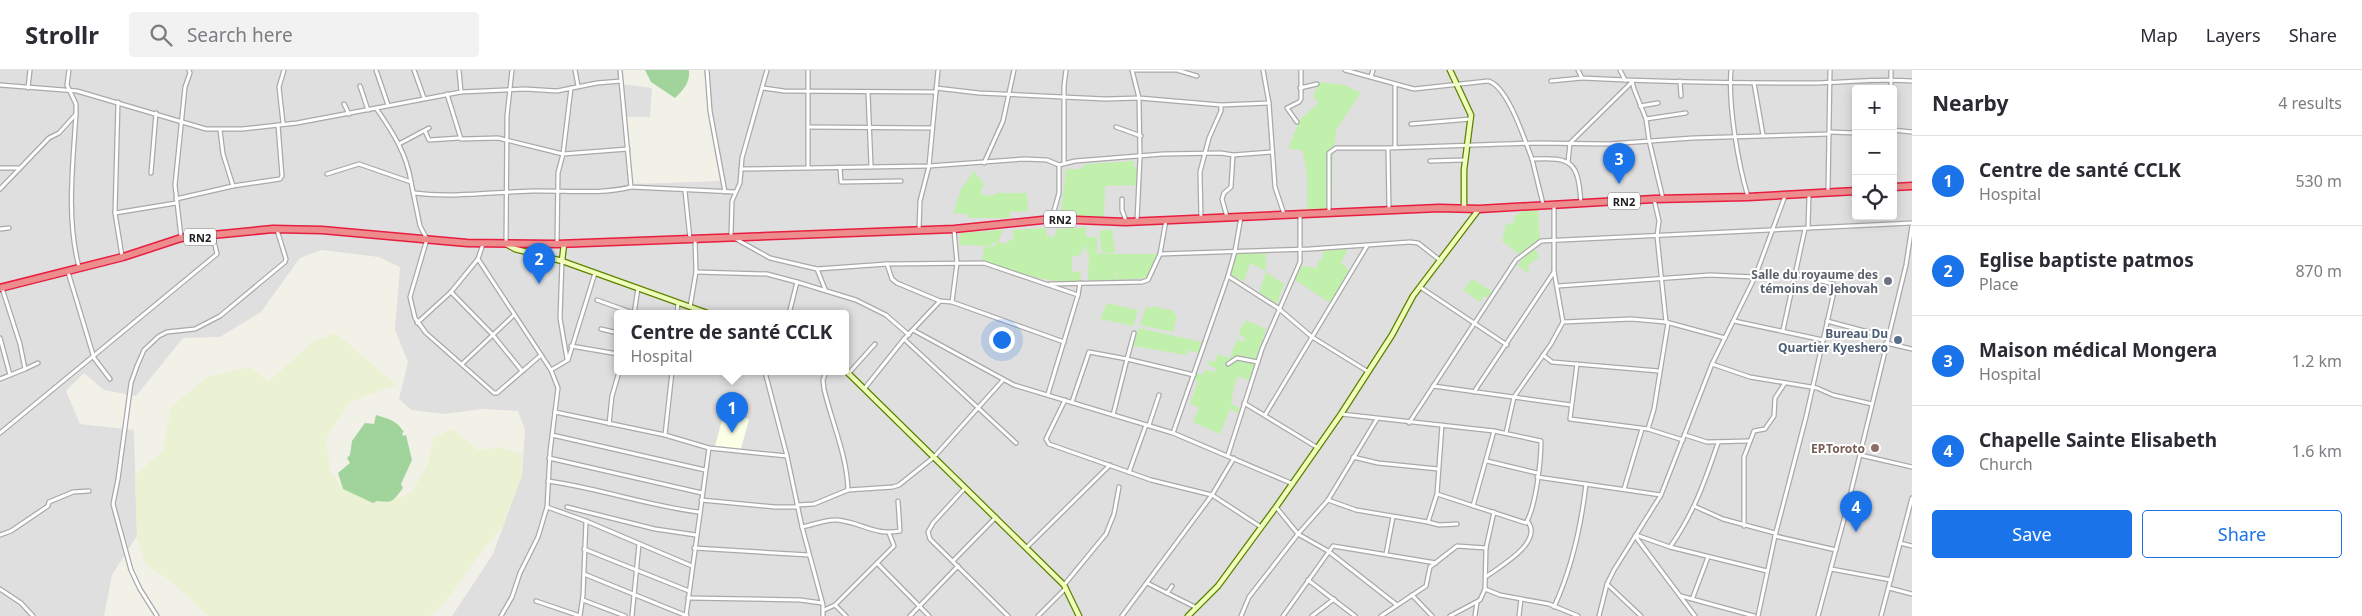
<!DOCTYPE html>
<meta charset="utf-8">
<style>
body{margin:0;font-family:"Noto Sans",sans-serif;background:#f2f2f3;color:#2b2b33}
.controls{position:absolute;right:15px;top:15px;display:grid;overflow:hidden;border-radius:5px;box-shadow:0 2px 12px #0003}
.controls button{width:45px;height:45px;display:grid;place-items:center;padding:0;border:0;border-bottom:1px solid #e1e1e2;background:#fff;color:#2b2b33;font:25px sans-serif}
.you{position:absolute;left:1001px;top:269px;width:18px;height:18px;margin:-12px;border:4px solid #fff;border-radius:50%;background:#1a73e8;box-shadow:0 0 0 8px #1a73e833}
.badge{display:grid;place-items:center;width:32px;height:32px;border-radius:50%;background:#1a73e8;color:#fff;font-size:16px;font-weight:700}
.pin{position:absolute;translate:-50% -41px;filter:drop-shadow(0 1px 2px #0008)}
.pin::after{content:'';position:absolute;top:26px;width:18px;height:15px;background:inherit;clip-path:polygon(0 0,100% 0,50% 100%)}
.popup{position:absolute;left:614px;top:240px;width:235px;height:65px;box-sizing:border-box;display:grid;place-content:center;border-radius:5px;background:#fff;filter:drop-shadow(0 1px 4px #0005);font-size:16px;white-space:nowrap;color:#7c7c81}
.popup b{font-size:19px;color:#2b2b33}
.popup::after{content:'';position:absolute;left:50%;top:100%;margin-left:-10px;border:10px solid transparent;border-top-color:#fff}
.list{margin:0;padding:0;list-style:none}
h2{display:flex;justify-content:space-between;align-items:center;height:65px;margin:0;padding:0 20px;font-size:21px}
h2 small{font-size:16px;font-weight:400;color:#7c7c81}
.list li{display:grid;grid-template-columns:32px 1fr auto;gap:15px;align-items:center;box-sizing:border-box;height:90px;padding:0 20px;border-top:1px solid #e1e1e2}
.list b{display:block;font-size:19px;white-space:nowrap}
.list p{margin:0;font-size:16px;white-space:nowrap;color:#7c7c81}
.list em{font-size:16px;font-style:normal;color:#7c7c81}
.actions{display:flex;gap:10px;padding:15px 20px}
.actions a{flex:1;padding:11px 0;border:1px solid #1a73e8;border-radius:5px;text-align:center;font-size:18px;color:#1a73e8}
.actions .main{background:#1a73e8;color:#fff}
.icon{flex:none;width:28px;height:28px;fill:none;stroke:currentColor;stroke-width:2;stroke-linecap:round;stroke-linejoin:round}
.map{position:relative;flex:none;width:1912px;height:546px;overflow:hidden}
header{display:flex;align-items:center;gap:30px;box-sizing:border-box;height:70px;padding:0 25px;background:#fff;border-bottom:1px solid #e1e1e2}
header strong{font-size:24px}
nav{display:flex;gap:28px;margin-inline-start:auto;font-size:18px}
.search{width:350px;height:45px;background:#f2f2f3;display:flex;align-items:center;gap:12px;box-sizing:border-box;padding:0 18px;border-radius:5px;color:#7c7c81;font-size:19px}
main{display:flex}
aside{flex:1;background:#fff}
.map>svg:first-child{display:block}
.residential{fill:#e0dfdf;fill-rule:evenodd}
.education{fill:#faffe5}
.farmland{fill:#eaf2d3}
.grass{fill:#c1efac}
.forest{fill:#a1d49a}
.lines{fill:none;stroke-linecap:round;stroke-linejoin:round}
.street-casing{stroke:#a9a9a9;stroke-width:5.5}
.secondary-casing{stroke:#5d8200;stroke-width:7}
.highway-casing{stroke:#e71e40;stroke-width:9}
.street{stroke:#fff;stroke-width:3}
.secondary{stroke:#effebb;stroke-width:4.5}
.highway{stroke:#ed8c8d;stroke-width:6}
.worship-dot{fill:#6b7280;stroke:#fff;stroke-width:2}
.service-dot{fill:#5c6f8a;stroke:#fff;stroke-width:2}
.education-dot{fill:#8d6e63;stroke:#fff;stroke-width:2}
.labels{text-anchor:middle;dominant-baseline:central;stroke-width:4;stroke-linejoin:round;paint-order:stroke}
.shield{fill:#fff;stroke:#646464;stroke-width:1}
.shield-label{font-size:11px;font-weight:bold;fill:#222}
.worship-label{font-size:12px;font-weight:bold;fill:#5b616d;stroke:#fff;text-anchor:end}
.service-label{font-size:12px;font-weight:bold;fill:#4e5e75;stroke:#fff;text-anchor:end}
.education-label{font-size:12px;font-weight:bold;fill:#785e54;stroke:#fff;text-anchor:end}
</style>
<header>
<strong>Strollr</strong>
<div class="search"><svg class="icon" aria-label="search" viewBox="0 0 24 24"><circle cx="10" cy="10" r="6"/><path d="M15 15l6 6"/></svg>Search here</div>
<nav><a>Map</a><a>Layers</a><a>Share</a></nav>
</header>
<main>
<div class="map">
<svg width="1912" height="546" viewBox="0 0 1912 546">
<rect width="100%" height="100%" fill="#f2f1e8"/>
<path class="residential" d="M0,0H621L623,14L652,18L650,47H626L633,114L720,111L710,57L704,0H1912V546H452L493,484L522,405L525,360L518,341L483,339L443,344L411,340L399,329L408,292L395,260L400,197L379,187L321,180L300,188L261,242L220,267L183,268L136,326L104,320L84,303L66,321L80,354L134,360L137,466L112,505L104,546H0ZM1856,19H1893V146H1856ZM618,244H846V302H618Z"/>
<path class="education" d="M724,343L749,349L741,379L715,376Z"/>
<path class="farmland" d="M336,263L396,315L350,332L326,369L330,401L343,419L384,433L411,423L428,394L433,368L453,359L477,380L500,377L523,385L522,405L503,456L477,487L449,528L431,546H208L170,510L146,495L137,466L135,405L163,381L171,337L209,306L251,297L268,312L314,271Z"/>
<g class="grass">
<path d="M1320,12L1344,15L1361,23L1337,58L1333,83L1332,137L1326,141L1307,142V102L1302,80L1288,79L1300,49L1319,33L1313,26Z"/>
<path d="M1134,91V97L1137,98V115L1105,116L1104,148L1060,150L1066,99H1081L1086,94Z"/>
<path d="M974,101L984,114L981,120L982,125L994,126L995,123H1027L1028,141L1010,142V148H969L966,144L953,143L961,119Z"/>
<path d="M1538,140L1540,169L1519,184L1502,171L1506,154L1514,153L1515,146L1523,141Z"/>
<path d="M1086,157V167H1097V184H1158L1147,208L1117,210L1116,199V210L1088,211L1089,184H1087L1086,175L1080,185L1072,187V202L1080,201L1081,211C1066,211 1052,212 1038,208C1019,204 1001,195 982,191L984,177H992L1000,172L1005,174L1013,168V160L1046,158L1047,166L1054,167L1057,159Z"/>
<path d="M1112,159L1115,183H1102L1099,161Z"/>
<path d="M1003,160L998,173H992V176L959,175L960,163Z"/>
<path d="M1534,177L1539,187L1527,196L1530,201L1528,203L1517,195Z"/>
<path d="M1348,179L1341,192L1349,200L1330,233L1294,209L1302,196L1317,198L1318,192L1322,189L1323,181Z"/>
<path d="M1237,182L1266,184V201L1250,193L1244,212L1231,204Z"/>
<path d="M1266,202L1284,214L1277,234L1259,222Z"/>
<path d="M1472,209L1492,221L1488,228L1484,226L1480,232L1463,220Z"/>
<path d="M1107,233L1138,240L1133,256L1100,249Z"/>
<path d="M1153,236L1174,241V244L1177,245L1173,262L1140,255L1146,237L1152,238Z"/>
<path d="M1246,250L1266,259L1249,311L1238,306C1234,312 1233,325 1231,334L1240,338L1238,343L1230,339L1220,364L1193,352L1199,338L1190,333L1198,312L1194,310L1197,303L1202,305L1205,300L1215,302L1216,298L1208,295L1209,290L1215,292L1218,284L1230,288L1237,269L1243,272L1245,268L1239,265L1242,254L1244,255Z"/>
<path d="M1139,258L1202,272L1198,283L1188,280L1186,285L1133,276Z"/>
</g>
<g class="forest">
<path d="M645,0H689C690,13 684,19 675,28L651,12Z"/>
<path d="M376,345C389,349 396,350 404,362L402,363L403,366L406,365L412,390L401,414L403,418C392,432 393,433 377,431L373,433L343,419L338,403L350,393L347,388L350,385L352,371L365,353L374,354Z"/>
</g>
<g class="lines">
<g class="street-casing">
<g id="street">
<path d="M376,0L388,35"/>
<path d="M414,0L424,28"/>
<path d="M459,0L461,22"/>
<path d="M575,0L578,16"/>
<path d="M620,0L631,117L735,122"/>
<path d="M707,0L710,41L725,122"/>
<path d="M808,0V98"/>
<path d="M1132,0L1139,28L1221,35V41L1209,68L1200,102L1201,149"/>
<path d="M1132,0H1177L1197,6"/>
<path d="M1263,0L1269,33L1275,117L1284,144"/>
<path d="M1345,0L1414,19L1488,11C1508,16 1525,71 1532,89C1573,87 1578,92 1581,133"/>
<path d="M1578,0L1582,8C1658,12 1734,13 1810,13C1844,13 1878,8 1912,11"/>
<path d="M1620,0L1625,10"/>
<path d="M1731,0C1728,35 1738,93 1748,127"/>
<path d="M1891,0V19"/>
<path d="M1371,7L1373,0"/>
<path d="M1551,11L1582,8"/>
<path d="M1632,11L1634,19L1646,49L1649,70L1663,129"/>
<path d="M1680,11L1681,26"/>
<path d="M1754,13L1763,65"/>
<path d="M0,15L77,21L206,59H242L297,53L461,22L525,19L557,21L597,13L621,11"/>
<path d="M1395,15V77"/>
<path d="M360,16L368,40"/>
<path d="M28,18L30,0"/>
<path d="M763,18L784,21L936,22"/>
<path d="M936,18L979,23L1105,29L1139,28L1140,87L1137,151"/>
<path d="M1300,18L1317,14"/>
<path d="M868,22L871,96"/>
<path d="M447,24L461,69L498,68L563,84L628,79"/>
<path d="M118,32L115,143L122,186"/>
<path d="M344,34L349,44"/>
<path d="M1221,35L1269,33"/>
<path d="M1640,36L1658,33"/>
<path d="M376,38C392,61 407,84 411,112"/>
<path d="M76,44C73,94 66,148 79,197"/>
<path d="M1646,49L1686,43"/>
<path d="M1297,52L1287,38L1299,32L1301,29V0"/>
<path d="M283,53L279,17L284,0"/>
<path d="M1411,54L1471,49"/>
<path d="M808,57L931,58"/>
<path d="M1116,57L1141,66"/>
<path d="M220,60L223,84L233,116"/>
<path d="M1893,60L1912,62"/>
<path d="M425,61L429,70L460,68"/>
<path d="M1829,62L1856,63"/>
<path d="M399,74L429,58"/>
<path d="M1388,78L1537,73L1608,74L1693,68L1829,64"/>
<path d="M1532,89L1543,134"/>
<path d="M1430,91L1465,90"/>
<path d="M1064,92V16L1066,0"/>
<path d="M1568,92L1570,73L1632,12"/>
<path d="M984,93L1003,51L1014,0"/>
<path d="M840,97L841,112L901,111"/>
<path d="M0,98H19"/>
<path d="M741,99L929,96L1024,89L1047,90L1059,95L1075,91L1163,84L1221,83L1233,85L1272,82"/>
<path d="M151,103L156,43"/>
<path d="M327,104L359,94L411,112L420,156L427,169L410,227L415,248L426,263L494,323H497L541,285"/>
<path d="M0,119L49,68L59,63L76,44V34L67,15L69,0"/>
<path d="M685,121L690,169"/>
<path d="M1828,122L1830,0"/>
<path d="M414,123C453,128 494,122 532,121C566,120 598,125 631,117"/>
<path d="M176,129L233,116L280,109L282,106L278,55"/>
<path d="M1122,129V140L1126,151"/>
<path d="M1654,129L1659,151L1657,166L1666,252"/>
<path d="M115,143L176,133"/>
<path d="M1329,143V83L1336,78H1388L1389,141"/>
<path d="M1227,147L1222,129L1224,123L1231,117L1233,85"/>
<path d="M1052,148L1059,123V95"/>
<path d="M1808,158L1809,125"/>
<path d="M0,159L9,158"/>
<path d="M919,160L920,131L929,96L938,0"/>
<path d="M731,166L732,131L740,113L742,88L767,0"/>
<path d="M181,167L175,115L185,17L190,3L189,0"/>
<path d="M736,169L770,188L817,199L887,194L984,193L1078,225L1048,324"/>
<path d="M557,173L558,103L563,84L571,18"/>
<path d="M483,174L478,189L551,300L558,318L550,382L547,437L538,467L520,503L512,527L501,546"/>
<path d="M506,174L507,46L512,0"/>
<path d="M1160,184L1310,179L1410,172L1418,173L1441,191"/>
<path d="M562,191L560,248L567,289"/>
<path d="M887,194L892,209L897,213L940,231L952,232L1064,272"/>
<path d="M817,199L825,219"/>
<path d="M68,202L94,288L110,309"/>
<path d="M696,202L767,204L797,212"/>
<path d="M1228,206L1278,238L1312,267L1367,301"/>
<path d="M1050,214L1142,212L1148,210L1160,184L1166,150"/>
<path d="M1558,216L1710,205L1755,207"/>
<path d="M1420,217L1507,275"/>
<path d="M451,222L492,264L522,301"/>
<path d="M1078,225L1080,213"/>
<path d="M597,230L636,244"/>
<path d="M952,232L957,193L954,160"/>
<path d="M690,237L696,202L695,169"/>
<path d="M634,244L638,218"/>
<path d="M677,244L678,233"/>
<path d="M789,244L797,212L856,230L886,245L909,265"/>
<path d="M1734,251L1823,270"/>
<path d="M1827,251L1887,267"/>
<path d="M1563,252L1631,249L1666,252L1725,268"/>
<path d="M417,253L451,222L478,189"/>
<path d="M601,259L618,263"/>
<path d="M913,260L1014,315L1173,363L1293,414"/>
<path d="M1783,260L1805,159"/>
<path d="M0,268L10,305"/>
<path d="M904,269L1016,373"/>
<path d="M1886,273L1912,279"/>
<path d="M571,276L618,284"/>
<path d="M1543,285L1552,292L1659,301"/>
<path d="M462,294L514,245"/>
<path d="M1228,294L1237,288L1258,292"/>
<path d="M1577,294L1570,349L1648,359L1683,370"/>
<path d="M1712,294L1750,307L1817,318L1833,325L1872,334"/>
<path d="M25,299L38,293"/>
<path d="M551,300L568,290L595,203"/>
<path d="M765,302L787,386L802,457L823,535V546"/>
<path d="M826,302L823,310L824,319C832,353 847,385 848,420"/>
<path d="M848,304L875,274"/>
<path d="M0,309L25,299L20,274L2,218"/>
<path d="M1433,316L1571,335"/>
<path d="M864,319L904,269L940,231"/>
<path d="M1474,322L1554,202"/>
<path d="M1065,330L1046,369L1049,374L1151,410L1212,425L1261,457"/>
<path d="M1072,332L1089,282L1127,289L1134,263"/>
<path d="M1244,333L1318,378"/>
<path d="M555,342L665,365L709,378L787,386"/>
<path d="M1341,344L1494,361L1541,371C1541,391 1536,436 1526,453L1437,424"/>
<path d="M1113,345L1127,289L1194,305"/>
<path d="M1265,345L1367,176"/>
<path d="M1409,353L1516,190L1541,171L1912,153"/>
<path d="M609,354L612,326L619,302"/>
<path d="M1149,355L1159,325"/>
<path d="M1648,359L1654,339L1668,253"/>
<path d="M0,363L217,184L214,171L199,168"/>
<path d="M1173,363L1228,206L1235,181L1241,147"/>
<path d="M1506,363L1514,327L1551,274L1563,252L1554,201V135"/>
<path d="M552,365L705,400"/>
<path d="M665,365L672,302"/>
<path d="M1685,365L1707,372L1749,371"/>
<path d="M1228,385L1262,279L1300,192V145"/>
<path d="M1860,385L1912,397"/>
<path d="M1353,387L1378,393L1438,399"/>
<path d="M549,388L702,423"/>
<path d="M1487,391L1537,403"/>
<path d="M1129,402L1146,355"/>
<path d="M1537,407L1661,425"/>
<path d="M548,411C599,418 648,436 699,442"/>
<path d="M965,418L933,453L928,462L930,469L1008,546"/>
<path d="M1624,419L1642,359"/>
<path d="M701,430L775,437H797"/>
<path d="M1328,430L1356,440L1428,452L1437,424L1442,355"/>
<path d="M797,435L814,434L848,420L893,417L899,415L934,387L1003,310"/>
<path d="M1473,436L1494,361"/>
<path d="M1694,436L1723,449L1775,463"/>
<path d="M547,437L586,451L692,496"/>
<path d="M567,437L655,459L696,465"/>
<path d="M1276,437L1298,464L1328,481L1397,535"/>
<path d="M1428,452L1439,455L1457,454"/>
<path d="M1744,456V387L1754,361L1765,359L1774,346L1775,328L1785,313"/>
<path d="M802,457C812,455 827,449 837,450C861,452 874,466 900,461L898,431"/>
<path d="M0,465L11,461L48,436L49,432L73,422L89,421"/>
<path d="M1636,465L1670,477L1767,501"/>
<path d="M1635,466L1695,546"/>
<path d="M1775,466L1836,480"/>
<path d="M1900,473L1912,476"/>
<path d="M1027,477L1110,395"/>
<path d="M1670,477C1694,443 1705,411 1718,373"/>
<path d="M694,478L809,485"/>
<path d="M584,479L689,521"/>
<path d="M1386,484L1393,447"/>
<path d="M953,491L996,447"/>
<path d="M877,493L929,546"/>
<path d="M1831,499L1891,510"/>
<path d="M584,504L687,546"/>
<path d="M1487,506C1501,496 1543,472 1528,452"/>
<path d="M1308,510L1355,546"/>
<path d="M1147,513L1167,523"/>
<path d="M1607,514L1641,546"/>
<path d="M1064,515L1106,464L1114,444L1119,417"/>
<path d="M1172,516L1167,523L1195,537"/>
<path d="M1889,518L1912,524"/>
<path d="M0,519L21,533L33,546"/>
<path d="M1485,519L1486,478L1494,442"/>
<path d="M1412,525L1432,546"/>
<path d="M1681,526L1754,546"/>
<path d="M1693,527L1708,487"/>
<path d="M688,528L800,530L822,533"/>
<path d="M583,530L625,546"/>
<path d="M536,531L580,546"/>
<path d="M835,535L894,476L889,463"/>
<path d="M1554,537C1572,498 1581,457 1586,414"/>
<path d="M824,540L835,535L846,546"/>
<path d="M157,546L140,519L131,500L113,434L118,409L131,313L137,296L144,280L159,266L167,262L195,259L220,246L285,192L286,189L277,160"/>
<path d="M580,546L583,525L586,451"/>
<path d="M632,546L639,474"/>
<path d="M686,546L709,378"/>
<path d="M910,546L958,496"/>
<path d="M1038,546L1066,518"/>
<path d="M1122,546L1212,425L1234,388"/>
<path d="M1241,546L1249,527L1298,464L1328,430L1377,349"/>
<path d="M1283,546L1333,476L1436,493"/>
<path d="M1312,546L1334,529"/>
<path d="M1381,546L1426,516L1430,497L1457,476L1486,478"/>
<path d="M1450,546L1480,530L1485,519L1500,525L1549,534L1578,546"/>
<path d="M1475,546L1477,532"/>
<path d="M1519,546L1521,529"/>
<path d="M1599,546L1607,514L1614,500L1661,425L1712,294L1755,207L1785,126"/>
<path d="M1758,546L1775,466L1806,347L1835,217L1833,214L1795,204"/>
<path d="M1818,546L1846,442L1906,195L1912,156"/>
<path d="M1881,546L1912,428"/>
</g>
</g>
<g class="secondary-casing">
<g id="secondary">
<path d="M1450,0L1471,45L1464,100V138"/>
<path d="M506,174L515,179L562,191L710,244"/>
<path d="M562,191L564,174"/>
<path d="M846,301L1064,515L1079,546"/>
<path d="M1188,546L1218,516L1276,437L1341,344L1392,265L1413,226L1479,139"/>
</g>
</g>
<g class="highway-casing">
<g id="highway">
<path d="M1893,117L1912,116"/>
<path d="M0,218L123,187L181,168L273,159L322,160L467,173L557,174L954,159L1052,149L1126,152L1439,138L1479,139L1654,129L1748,127L1856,121"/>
</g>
</g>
<use href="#street" class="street"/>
<use href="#secondary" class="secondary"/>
<use href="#highway" class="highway"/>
</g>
<circle class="worship-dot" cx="1888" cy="211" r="5"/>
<circle class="service-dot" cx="1898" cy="270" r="5"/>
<circle class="education-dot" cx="1875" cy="378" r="5"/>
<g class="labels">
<g class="shield">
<rect x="1608" y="122.5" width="32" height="17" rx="4"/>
<rect x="1044" y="140.5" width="32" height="17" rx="4"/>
<rect x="184" y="158.5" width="32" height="17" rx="4"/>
</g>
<g class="shield-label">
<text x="1624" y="131">RN2</text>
<text x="1060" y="149">RN2</text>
<text x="200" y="167">RN2</text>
</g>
<g class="worship-label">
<text x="1878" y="204">Salle du royaume des<tspan x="1878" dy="14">témoins de Jehovah</tspan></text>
</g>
<g class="service-label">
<text x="1888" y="263">Bureau Du<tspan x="1888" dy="14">Quartier Kyeshero</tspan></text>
</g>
<g class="education-label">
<text x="1865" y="378">EP.Toroto</text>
</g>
</g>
</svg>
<div class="controls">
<button>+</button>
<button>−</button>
<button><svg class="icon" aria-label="locate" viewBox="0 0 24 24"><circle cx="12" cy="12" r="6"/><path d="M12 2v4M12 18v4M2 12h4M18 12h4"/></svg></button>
</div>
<div class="you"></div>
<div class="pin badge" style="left:732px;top:363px">1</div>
<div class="popup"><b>Centre de santé CCLK</b>Hospital</div>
<div class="pin badge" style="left:539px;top:214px">2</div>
<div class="pin badge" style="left:1619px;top:114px">3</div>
<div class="pin badge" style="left:1856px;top:462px">4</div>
</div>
<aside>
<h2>Nearby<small>4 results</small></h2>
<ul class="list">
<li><span class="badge">1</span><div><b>Centre de santé CCLK</b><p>Hospital</p></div><em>530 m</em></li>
<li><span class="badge">2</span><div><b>Eglise baptiste patmos</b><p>Place</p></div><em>870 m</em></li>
<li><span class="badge">3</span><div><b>Maison médical Mongera</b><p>Hospital</p></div><em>1.2 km</em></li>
<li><span class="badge">4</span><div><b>Chapelle Sainte Elisabeth</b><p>Church</p></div><em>1.6 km</em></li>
</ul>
<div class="actions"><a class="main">Save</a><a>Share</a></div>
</aside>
</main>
